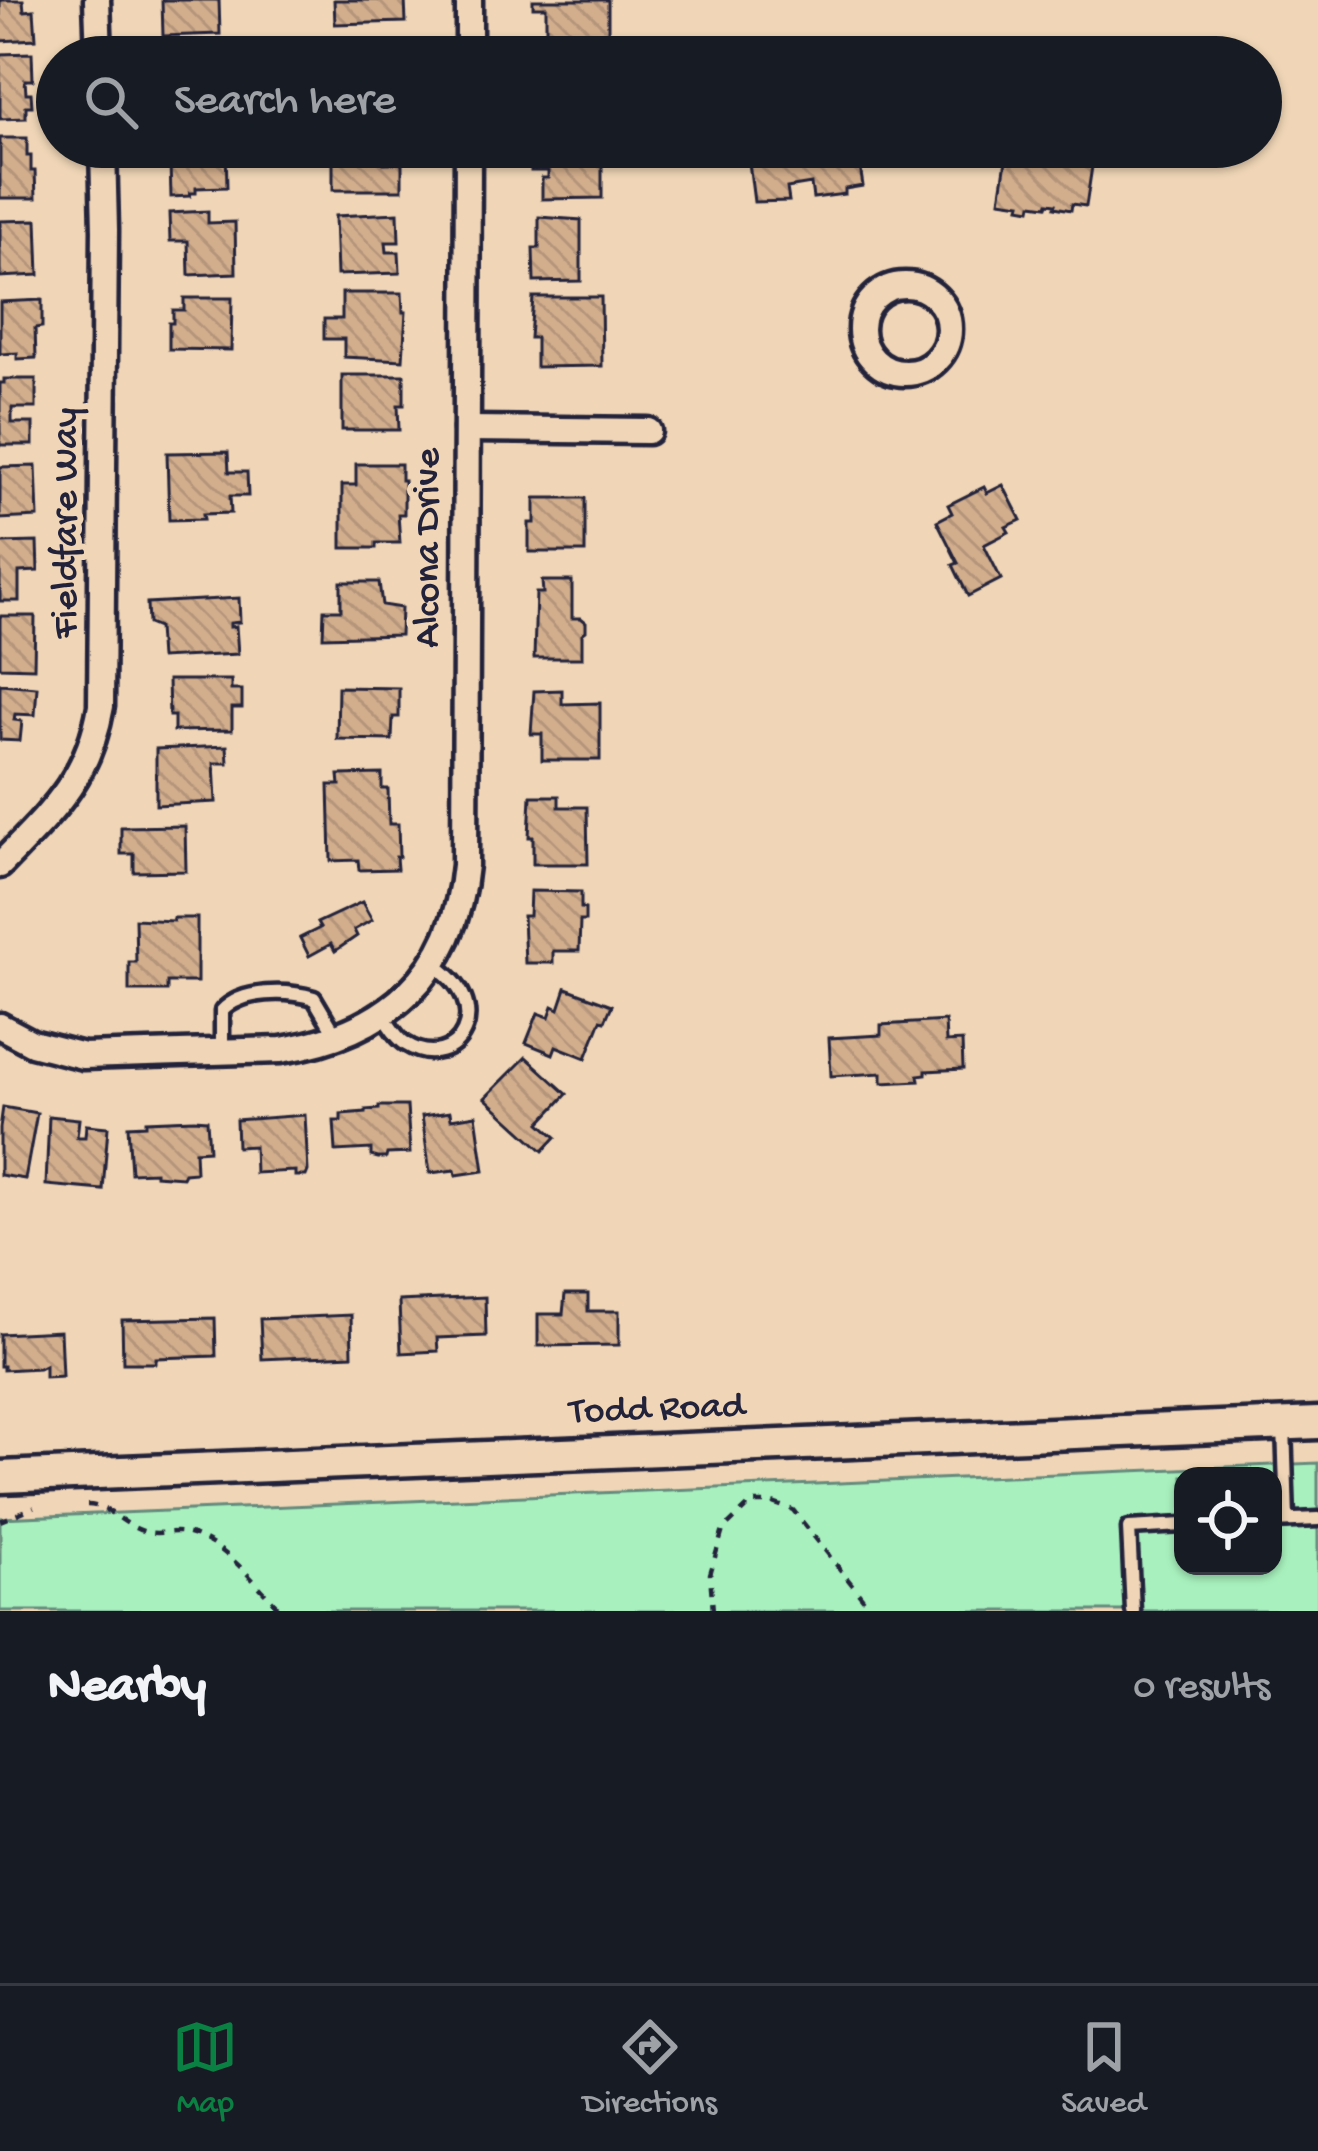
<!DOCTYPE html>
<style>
body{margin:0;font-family:"Gochi Hand",sans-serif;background:#242831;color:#f1f3f6}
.controls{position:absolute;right:36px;bottom:36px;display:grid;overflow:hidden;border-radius:24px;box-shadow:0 3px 9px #0004}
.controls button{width:108px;height:108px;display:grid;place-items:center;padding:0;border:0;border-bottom:3px solid #363941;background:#171b24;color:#f1f3f6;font:60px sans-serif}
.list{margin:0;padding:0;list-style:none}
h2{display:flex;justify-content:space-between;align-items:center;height:156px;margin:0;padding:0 48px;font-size:51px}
h2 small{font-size:39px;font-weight:400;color:#9ea1a6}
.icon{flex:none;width:66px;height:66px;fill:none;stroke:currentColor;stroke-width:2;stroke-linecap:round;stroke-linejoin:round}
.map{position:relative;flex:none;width:1318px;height:1611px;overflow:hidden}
.search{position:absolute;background:#171b24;box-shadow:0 3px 9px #0004;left:36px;right:36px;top:36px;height:132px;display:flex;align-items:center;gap:30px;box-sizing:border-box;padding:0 42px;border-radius:66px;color:#9ea1a6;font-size:45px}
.sheet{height:372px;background:#171b24}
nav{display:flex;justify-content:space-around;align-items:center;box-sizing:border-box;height:168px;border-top:3px solid #363941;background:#171b24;font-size:33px;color:#9ea1a6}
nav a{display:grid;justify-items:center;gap:6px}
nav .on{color:#0b8043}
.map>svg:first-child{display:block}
.grass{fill:#a8f1be;stroke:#658a7c;stroke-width:3;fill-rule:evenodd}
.building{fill:url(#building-back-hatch);stroke:#22223b;stroke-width:3}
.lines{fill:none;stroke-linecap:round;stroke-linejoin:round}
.service-casing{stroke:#22223b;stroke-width:21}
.minor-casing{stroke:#22223b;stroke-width:33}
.tertiary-casing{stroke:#22223b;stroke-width:39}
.path{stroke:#22223b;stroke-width:4.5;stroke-dasharray:9 9;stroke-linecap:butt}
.service{stroke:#f0d6b7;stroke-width:12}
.minor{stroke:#f0d6b7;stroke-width:24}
.tertiary{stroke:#f0d6b7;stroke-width:30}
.labels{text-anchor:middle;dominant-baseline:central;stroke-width:12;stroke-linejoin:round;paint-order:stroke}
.street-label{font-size:39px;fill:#22223b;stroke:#f0d6b7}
</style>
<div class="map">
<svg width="1318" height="1611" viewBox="0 0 1318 1611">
<defs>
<pattern id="building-back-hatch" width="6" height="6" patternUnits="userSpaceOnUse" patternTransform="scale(3)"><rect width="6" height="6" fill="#d2ae8c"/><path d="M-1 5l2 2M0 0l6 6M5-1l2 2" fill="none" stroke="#b4957a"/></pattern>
</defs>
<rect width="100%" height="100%" fill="#f0d6b7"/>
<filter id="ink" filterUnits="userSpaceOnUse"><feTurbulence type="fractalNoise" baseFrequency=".00833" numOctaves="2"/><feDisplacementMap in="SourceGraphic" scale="24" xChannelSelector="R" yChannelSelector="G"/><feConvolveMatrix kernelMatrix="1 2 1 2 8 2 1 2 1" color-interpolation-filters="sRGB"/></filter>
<g filter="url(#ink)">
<path class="grass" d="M1318,1463V1611H0V1518ZM1183,1476H1273V1566H1183Z"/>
<g class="building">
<path d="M0,0H23L24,11L34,10L36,39L0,41Z"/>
<path d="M162,0H219L220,34L163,36Z"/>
<path d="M334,0H405L406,22L335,24Z"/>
<path d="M533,0H608V35H546V7H533Z"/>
<path d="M399,45V57H335V52H366V46Z"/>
<path d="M209,49L210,57H170V50Z"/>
<path d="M32,53L33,80H25L26,93H31L32,106H26V118L0,119V54Z"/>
<path d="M0,138H27V156H31V171H35L36,198H0Z"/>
<path d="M183,147H226L227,187L196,188V193H190V196L171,197L170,163L183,162Z"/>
<path d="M333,147H375V151H384V163H402V190H333Z"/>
<path d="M531,147H602V198L542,199V178H548V171H531Z"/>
<path d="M747,147H857L863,186L845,189V194L813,198L811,184L787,188L789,201L754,202Z"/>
<path d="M1008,147L1051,153L1052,147L1072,148L1071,157L1093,160L1086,206L1072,204L1071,210L1055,207L1056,204L1048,203L1047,206L1032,204L1031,209L1020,207L1021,203L1000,200Z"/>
<path d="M208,211V223L235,222L236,273L189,275L188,241H170L169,213Z"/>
<path d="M398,213L399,242H386L387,252H399L400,273L337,275L335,216Z"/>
<path d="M539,217L581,220V281L534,282L533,248H539Z"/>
<path d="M37,220L39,275L0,277V221Z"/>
<path d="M342,293H402L403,312H406L403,360L344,357V339H324V319H342Z"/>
<path d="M533,297H601L602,366L536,367V338H530Z"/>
<path d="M184,298H232L231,350L169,349V323H173V310H184Z"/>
<path d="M42,300V327L35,328L36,358L17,359V353L0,354V302Z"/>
<path d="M342,375H404V405H398L399,430H342Z"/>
<path d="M4,379H36V408H12V423H33V445H0V383H4Z"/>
<path d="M228,452L229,472H247L248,496H230L231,513L203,514L204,519L169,520L167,453Z"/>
<path d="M356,464H401V480H404V514H398L400,543H376V548H342V485H356Z"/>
<path d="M36,466L38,517L0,519V467Z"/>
<path d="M1003,485L1021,520L1006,527L1009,532L984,545L1001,579L968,596L953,565L958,563L937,521L952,513L948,505L984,487L987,493Z"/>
<path d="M535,498H585V552H529V523H535Z"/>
<path d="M37,542L38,571L19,572V601H0V543Z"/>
<path d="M542,581H572V618H581L586,622V631L582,634V658H534L536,593H543Z"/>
<path d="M341,582H379L382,605L401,608L400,635L323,637L324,610H341Z"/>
<path d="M239,598L240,622L230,623V627L236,626L238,654L160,658L158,628L148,624L147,603Z"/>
<path d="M0,616H35L34,668L0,667Z"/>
<path d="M168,680H231V690H242V708H232V730L174,731V716H169Z"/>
<path d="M0,684L37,687L35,715L15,714L14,720L22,721L20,741L0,740Z"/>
<path d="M338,687L399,688V717H393L392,740L337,739Z"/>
<path d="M562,690V704L600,703V760H542V734H531L534,691Z"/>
<path d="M227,746L228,763H214L216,802L156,805V749Z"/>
<path d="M382,774V789H388L389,824H398L399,857H396L397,869L359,870L358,860L331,861L329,785H340L339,775Z"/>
<path d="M531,796H559V807H587L588,864H533V837H529Z"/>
<path d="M185,826L186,871L134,872V854H121V827Z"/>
<path d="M530,891L581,892V908L585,909V921H580L579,951H553V963H525L523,916H529Z"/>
<path d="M362,902L372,920L354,930L357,936L335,951L331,944L309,956L300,938L320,928L317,923Z"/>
<path d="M173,918H197V982H167V991H129V962H136L135,919L173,921Z"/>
<path d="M566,988L612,1005L605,1021L601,1020L586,1058L556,1046L553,1054L526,1043L538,1013L549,1017L553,1006L559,1009Z"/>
<path d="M945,1021L946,1042L962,1041L963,1069L926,1071V1074L918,1075L919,1081L882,1083V1073L831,1076L829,1038L881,1035V1025Z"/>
<path d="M526,1057L567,1094L540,1123L556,1137L543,1151L485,1098Z"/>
<path d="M379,1106H407L410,1153L387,1154L386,1158H378L371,1156V1149L336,1151L334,1121H341V1114L366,1112V1110L379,1109Z"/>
<path d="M3,1107L37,1113L25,1179L0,1175V1128Z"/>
<path d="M450,1112L451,1119L476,1115L484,1171L456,1175L455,1170L430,1173L422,1116Z"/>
<path d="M305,1115L308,1171L306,1176H295V1171L255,1173L254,1146L237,1147L236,1120Z"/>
<path d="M49,1116L79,1119L77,1137H85L86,1125L108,1127L103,1190L46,1185Z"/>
<path d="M194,1119L207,1120L209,1150L195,1151L196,1172L184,1173L182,1177L155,1175V1172L131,1173L128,1126L146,1125V1121Z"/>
<path d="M565,1294H588V1311H619V1345L538,1346V1314H563Z"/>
<path d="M485,1297L486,1336L437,1338L438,1351L401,1353L399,1301Z"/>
<path d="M351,1315L352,1355L262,1359L260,1319Z"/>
<path d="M215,1318L216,1356L156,1358V1363H123L122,1320Z"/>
<path d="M60,1331L62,1376L45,1377V1365L39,1368L3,1370V1366H0V1334Z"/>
</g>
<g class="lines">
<g class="service-casing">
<g id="service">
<path d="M382,1015C389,1024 396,1038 406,1044C457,1076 501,1005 431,963"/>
<path d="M222,1051V1011C242,989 287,990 314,998L337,1037"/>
<path d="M1284,1425L1287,1520"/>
<path d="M1273,1521L1318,1519"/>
<path d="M1133,1611L1129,1528L1183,1525"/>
</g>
</g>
<g class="minor-casing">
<g id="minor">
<path d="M97,0L99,57"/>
<path d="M469,57V0"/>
<circle cx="905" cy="329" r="44"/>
<path d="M467,429L648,431"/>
<path d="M0,865C50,813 88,781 101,706L105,230L103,147"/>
<path d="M0,1026L32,1043L83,1056L281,1050C386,1034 455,974 465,865L468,147"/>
</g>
</g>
<g class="tertiary-casing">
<path id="tertiary" d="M0,1477L1318,1423"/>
</g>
<g class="path">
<path d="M87,1505C111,1505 123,1527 147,1532C159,1535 173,1530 185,1533C224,1541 255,1584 282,1611"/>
<path d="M0,1521L34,1507"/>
<path d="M713,1611L710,1574L723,1530L751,1503H773L793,1510L873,1611"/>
</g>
<use href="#service" class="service"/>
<use href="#minor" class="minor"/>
<use href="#tertiary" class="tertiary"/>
</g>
</g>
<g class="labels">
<g class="street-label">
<text transform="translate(68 523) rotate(-90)">Fieldfare Way</text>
<text transform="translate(430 548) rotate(-90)">Alcona Drive</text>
<text transform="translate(657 1411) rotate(-2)">Todd Road</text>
</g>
</g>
</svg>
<div class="controls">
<button><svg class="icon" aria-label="locate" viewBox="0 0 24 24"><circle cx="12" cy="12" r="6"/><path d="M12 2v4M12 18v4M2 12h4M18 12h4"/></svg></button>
</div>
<div class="search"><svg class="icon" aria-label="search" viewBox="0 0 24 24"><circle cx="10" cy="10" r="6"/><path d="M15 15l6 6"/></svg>Search here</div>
</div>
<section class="sheet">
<h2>Nearby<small>0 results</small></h2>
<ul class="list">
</ul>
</section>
<nav>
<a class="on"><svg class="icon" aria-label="map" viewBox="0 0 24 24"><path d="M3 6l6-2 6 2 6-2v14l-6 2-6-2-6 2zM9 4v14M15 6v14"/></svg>Map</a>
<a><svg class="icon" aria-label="directions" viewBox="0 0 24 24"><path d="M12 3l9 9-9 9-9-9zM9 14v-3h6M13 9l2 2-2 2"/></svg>Directions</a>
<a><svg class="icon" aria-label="saved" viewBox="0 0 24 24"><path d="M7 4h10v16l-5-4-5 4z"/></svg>Saved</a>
</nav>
